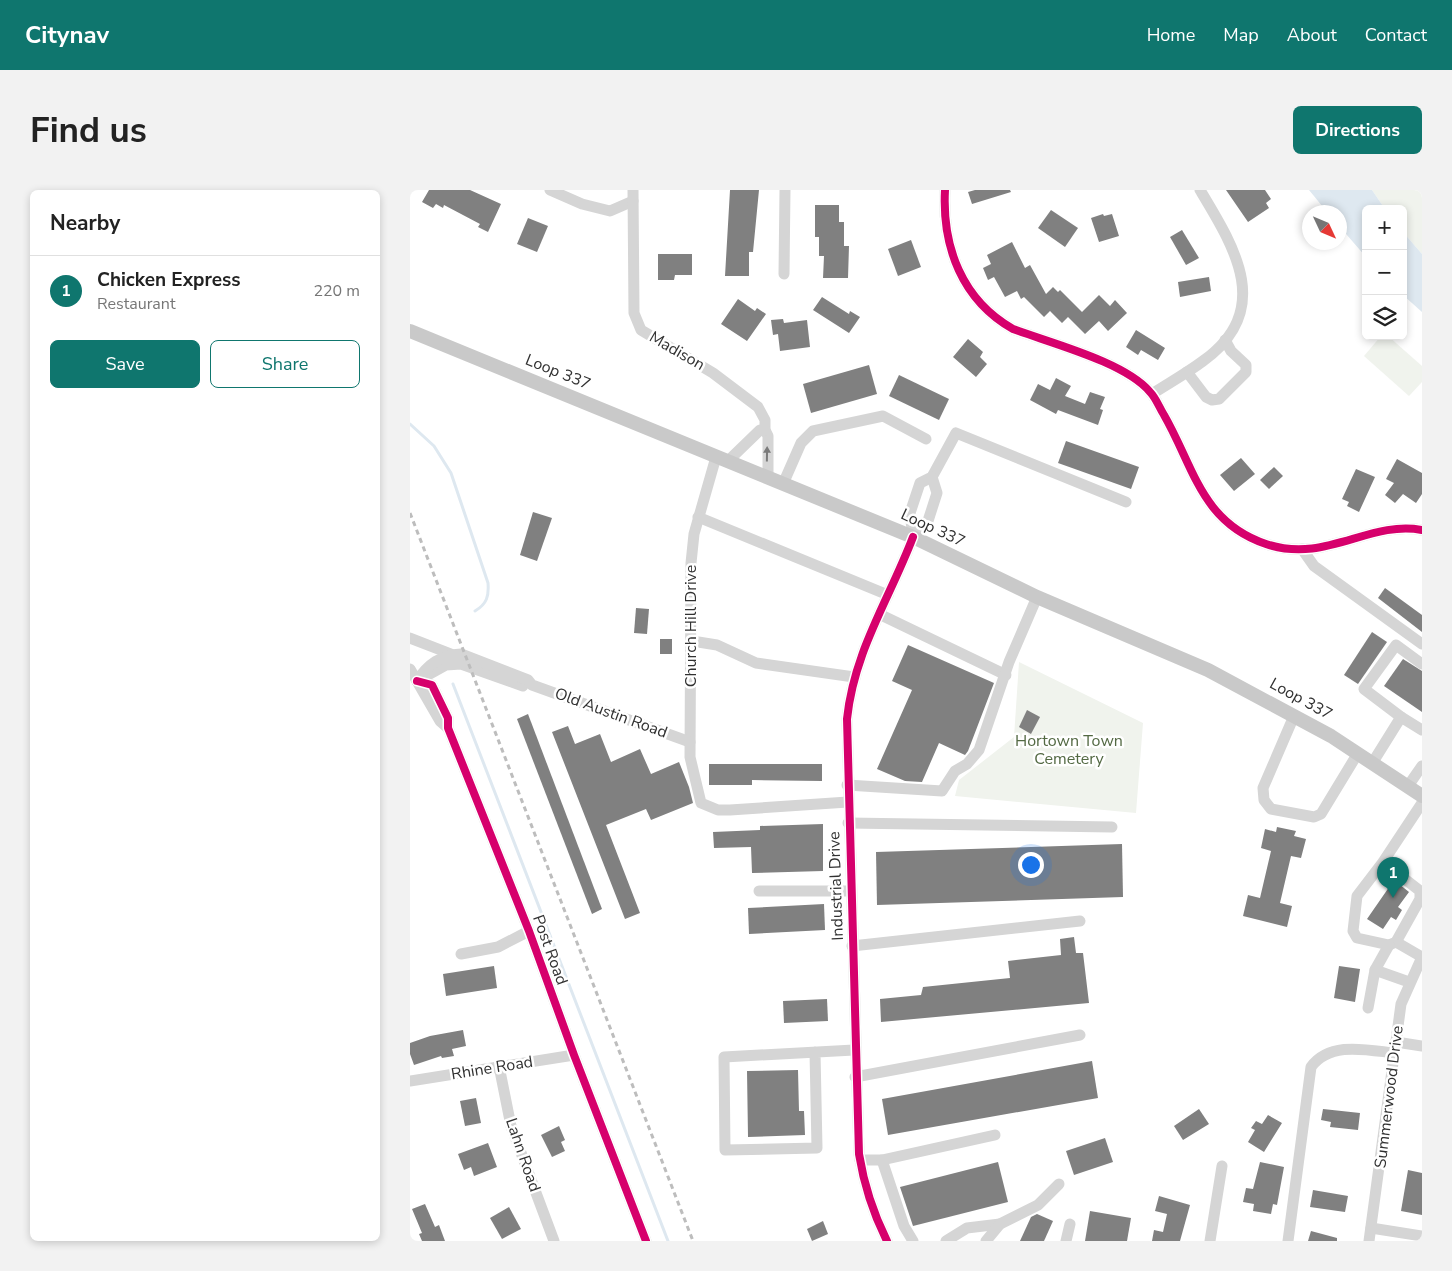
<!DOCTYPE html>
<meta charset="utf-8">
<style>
body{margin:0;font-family:"Nunito Sans",sans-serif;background:#f2f2f2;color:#222}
.controls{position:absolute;right:15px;top:15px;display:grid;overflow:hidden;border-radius:8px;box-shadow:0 2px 8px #0003}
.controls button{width:45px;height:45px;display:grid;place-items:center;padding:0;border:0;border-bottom:1px solid #e0e0e0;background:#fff;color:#222;font:25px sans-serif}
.compass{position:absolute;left:892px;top:15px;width:45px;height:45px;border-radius:50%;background:#fff;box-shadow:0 2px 8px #0003;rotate:134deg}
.you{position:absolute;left:620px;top:674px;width:18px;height:18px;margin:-12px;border:4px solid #fff;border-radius:50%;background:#1a73e8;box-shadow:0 0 0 8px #1a73e833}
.badge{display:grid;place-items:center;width:32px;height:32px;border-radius:50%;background:#0f766e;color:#fff;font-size:16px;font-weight:700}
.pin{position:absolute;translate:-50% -41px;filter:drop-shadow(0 1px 2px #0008)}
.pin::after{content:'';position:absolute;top:26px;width:18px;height:15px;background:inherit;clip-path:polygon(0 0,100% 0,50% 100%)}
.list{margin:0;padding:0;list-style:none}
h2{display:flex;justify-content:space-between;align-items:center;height:65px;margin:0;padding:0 20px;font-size:21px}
h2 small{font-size:16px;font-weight:400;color:#767676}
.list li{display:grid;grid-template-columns:32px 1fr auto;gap:15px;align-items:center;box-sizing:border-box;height:70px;padding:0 20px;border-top:1px solid #e0e0e0}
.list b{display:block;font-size:19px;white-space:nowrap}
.list p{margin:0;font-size:16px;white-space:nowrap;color:#767676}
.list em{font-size:16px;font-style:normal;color:#767676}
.actions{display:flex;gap:10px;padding:15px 20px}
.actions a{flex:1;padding:11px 0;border:1px solid #0f766e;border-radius:8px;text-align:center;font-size:18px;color:#0f766e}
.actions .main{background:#0f766e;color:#fff}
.icon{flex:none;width:28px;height:28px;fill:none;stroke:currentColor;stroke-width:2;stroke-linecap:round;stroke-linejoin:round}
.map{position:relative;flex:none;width:1012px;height:1051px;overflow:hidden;border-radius:8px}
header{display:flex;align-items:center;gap:30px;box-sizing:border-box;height:70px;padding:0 25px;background:#0f766e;color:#fff}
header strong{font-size:24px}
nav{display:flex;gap:28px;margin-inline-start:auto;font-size:18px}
.intro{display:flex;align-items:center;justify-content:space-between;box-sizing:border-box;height:120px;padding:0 30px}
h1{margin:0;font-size:35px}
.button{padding:12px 22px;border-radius:8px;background:#0f766e;color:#fff;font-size:18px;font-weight:700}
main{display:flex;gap:30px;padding:0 30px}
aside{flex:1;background:#fff;border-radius:8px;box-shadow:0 2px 8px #0003}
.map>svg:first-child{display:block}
.green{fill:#f0f3ed}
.water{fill:#dee8f0}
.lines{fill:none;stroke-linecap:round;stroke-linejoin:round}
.stream{stroke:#dee8f0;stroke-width:3}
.building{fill:#808080}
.minor{stroke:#d5d5d5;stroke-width:11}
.major{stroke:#c9c9c9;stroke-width:14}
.rail{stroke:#bdbdbd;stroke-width:3;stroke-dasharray:5 4;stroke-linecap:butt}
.cycleway-casing{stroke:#fff;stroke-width:11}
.cycleway{stroke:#d6006c;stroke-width:8}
.oneway{fill:#7b7b7b}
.labels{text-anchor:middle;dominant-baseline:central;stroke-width:5;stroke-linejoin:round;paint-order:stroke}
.street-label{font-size:16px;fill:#313131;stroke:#fff}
.park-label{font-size:16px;fill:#536943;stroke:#fff}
</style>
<header>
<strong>Citynav</strong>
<nav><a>Home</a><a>Map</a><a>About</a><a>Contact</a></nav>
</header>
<div class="intro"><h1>Find us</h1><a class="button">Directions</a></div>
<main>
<aside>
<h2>Nearby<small></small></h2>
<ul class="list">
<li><span class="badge">1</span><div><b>Chicken Express</b><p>Restaurant</p></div><em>220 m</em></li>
</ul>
<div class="actions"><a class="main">Save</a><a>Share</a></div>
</aside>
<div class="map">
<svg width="1012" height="1051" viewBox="0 0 1012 1051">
<rect width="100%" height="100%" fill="#fff"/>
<g class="green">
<path d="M962,0H1012V64L993,42V19H975Z"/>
<path d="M971,146H978L1012,176V192L999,206L954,166Z"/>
<path d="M609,472L733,533L726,623L545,606L549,590L604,547Z"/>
</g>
<g class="water">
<path d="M899,0H962L975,19H956V67L930,37L929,22H917Z"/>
<path d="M993,42L1012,64V122L993,105Z"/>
</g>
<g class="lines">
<g class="stream">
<path d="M0,234L24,256L41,283L78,393C79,406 77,414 65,421"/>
<path d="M43,494L258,1051"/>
</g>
</g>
<g class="building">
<path d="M19,0H60L91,14L78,42L68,37L70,34L34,15L33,18L26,14L23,18L12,12Z"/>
<path d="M320,0H349L343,62H339V86H315Z"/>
<path d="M565,0H600L601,2L562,14L558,2Z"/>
<path d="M816,0H855L861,9L856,13L859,18L838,32Z"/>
<path d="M405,15H429V32H434V56H439L438,88H413L414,66H409V47H405Z"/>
<path d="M641,20L668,38L655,57L628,38Z"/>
<path d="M693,24L694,26L702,24L709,46L689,52L681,28Z"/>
<path d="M118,28L138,36L127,62L107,54Z"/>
<path d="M772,40L789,68L776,75L760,47Z"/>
<path d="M501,50L511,77L488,86L478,59Z"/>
<path d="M602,52L615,78L620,75L636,104L643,97L648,102L650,100L672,122L689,105L700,116L705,110L717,123L698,141L689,131L675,144L658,127L652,133L640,121L634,127L614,107L611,109L607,101L595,107L584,87L578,90L573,78L581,74L577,65Z"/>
<path d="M248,64H282V85H265L264,90H248Z"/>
<path d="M799,87L801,101L770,107L768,92Z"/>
<path d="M412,107L439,124L440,121L450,127L439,143L403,120Z"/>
<path d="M328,109L345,121L347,118L356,124L337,151L311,134Z"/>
<path d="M373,129L374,133L397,130L400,157L370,161L368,144L363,145L361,130Z"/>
<path d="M726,140L755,158L748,170L731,160L728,165L716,157Z"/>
<path d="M558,149L573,162L570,167L577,174L566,187L543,167Z"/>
<path d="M459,175L467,204L401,223L393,194Z"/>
<path d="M489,185L539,209L529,230L479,206Z"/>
<path d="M646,188L661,196L655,206L675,214L680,202L695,207L690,219L693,220L688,235L648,220L646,224L620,210L628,194L640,200Z"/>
<path d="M656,251L729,277L721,299L648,273Z"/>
<path d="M831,268L845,284L824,301L810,285Z"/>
<path d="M987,269L1012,283V304L1006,313L993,304L985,313L975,305L984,293L976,289Z"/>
<path d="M864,277L873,286L859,299L850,290Z"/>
<path d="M946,279L965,287L949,322L937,316L939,312L932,309Z"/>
<path d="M123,322L142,328L127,371L110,365Z"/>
<path d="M975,398L1012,425V442L968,408Z"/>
<path d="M226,418L239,419L237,444L224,443Z"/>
<path d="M962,442L977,452L948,494L934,485Z"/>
<rect x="250" y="449" width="12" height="15"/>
<path d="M498,455L584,493L558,561L555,565L529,553L512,592L495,591L467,579L502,500L482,491Z"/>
<path d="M993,469L1012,481V522L974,496Z"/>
<path d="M617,520L630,527L621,544L609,537Z"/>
<path d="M118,524L192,719L182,724L107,529Z"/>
<path d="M158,536L165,554L190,544L201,572L230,559L241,584L269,572L279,597L283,613L241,630L236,619L196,635L230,723L215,729L142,542Z"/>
<path d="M299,574H412V591L342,590V595H299Z"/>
<path d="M413,634V681L342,683L341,657L304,658L303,642L350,640V636Z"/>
<path d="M867,637L886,641L884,646L896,649L891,668L881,666L870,713L882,716L877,737L833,726L838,705L850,708L861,661L851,658L855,639L866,642Z"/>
<path d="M712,654L713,707L467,715L466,662Z"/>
<path d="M984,690L999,702L988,717L992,720L986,730L981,727L973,739L957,729Z"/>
<path d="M414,714L415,740L339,744L338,718Z"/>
<path d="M664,747L666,763H673L679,813L471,832L470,809L511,805L513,797L600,788L598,771L651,765L650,749Z"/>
<path d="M84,776L87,798L36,806L33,784Z"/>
<path d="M929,776L950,779L945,812L924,808Z"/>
<path d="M417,809L418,831L374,833L373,811Z"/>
<path d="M53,840L56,856L42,859L44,866L32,868L31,866L4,875L0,864V853L20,846Z"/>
<path d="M682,871L688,908L478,945L472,909Z"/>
<path d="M388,880L389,921H394L395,945L338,947L337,881Z"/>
<path d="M66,908L71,933L55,936L50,911Z"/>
<path d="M789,919L799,934L773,950L764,936Z"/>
<path d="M913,919L950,923L948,940L920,937L921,932L911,930Z"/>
<path d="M858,925L872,933L854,962L838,952L845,940L841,938L846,931L852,934Z"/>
<path d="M149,936L155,950L151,952L155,961L142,967L131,945Z"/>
<path d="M695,948L703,972L664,985L656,961Z"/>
<path d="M78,953L87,977L64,986L61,977L54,980L48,964Z"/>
<path d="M588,972L598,1012L503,1036L490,997Z"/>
<path d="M850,972L874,977L867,1015L863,1014L861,1024L843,1021L844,1014L833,1012L836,998L843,999Z"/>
<path d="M998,980L1012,983V1025L991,1021Z"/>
<path d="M903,1000L938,1006L935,1022L900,1017Z"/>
<path d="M749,1006L780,1015L770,1051H742L744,1040L753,1042L757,1024L745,1021Z"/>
<path d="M15,1014L25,1037L29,1035L35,1051H12L9,1044L12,1043L2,1019Z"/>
<path d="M99,1017L111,1039L92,1049L80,1028Z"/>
<path d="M680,1021L721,1028L717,1051H675Z"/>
<path d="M627,1024L643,1031L634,1051H610L621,1027Z"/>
<path d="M413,1031L418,1044L402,1051L397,1039Z"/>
<path d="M901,1041L927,1048V1051H898Z"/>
</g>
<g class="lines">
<g class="minor">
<path d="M140,0L172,14L200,21L223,11"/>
<path d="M223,0L224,123L231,140L303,183L348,217L355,230V240L358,246V288"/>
<path d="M535,0C532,57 552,110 603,139C640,153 715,172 740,202C746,208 749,217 754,225C784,277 791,332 856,354C916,374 959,330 1012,340"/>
<path d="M374,84L375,0"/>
<path d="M777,182L796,207L802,210L809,209L836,182V175L821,161L815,150"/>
<path d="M742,204C759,193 777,183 793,171C864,120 825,58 790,0"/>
<path d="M306,267L284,344L281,373L280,567L291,613L308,620H320L438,612"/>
<path d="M318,271L350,240H355"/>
<path d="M373,294L391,253L403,241L473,226L516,249"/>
<path d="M288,327L478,405"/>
<path d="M503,347L500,323L510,293L522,287L546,243L716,312"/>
<path d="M892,359L904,376L1012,454"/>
<path d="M469,424L596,485"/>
<path d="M0,448L41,464"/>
<path d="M282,451L307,455L346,473L444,487"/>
<path d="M0,479L30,531L38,538"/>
<path d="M9,490L36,475L51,474L113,496"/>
<path d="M7,491L22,495L38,528V538L119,741L164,865L236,1051"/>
<path d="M7,491C18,474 31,465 51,464L118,490L122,495L280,552"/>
<path d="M884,526L853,598L854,610L861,619L904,627L911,624L948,563"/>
<path d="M991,527L954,499L986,455L1012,474"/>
<path d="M963,572L991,527L1012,540"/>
<path d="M437,595L532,601L545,581L557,574L569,560L599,472L627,407"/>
<path d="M998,596L1012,576"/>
<path d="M438,633L702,637"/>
<path d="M973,672L1010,701V709L986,752L979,755L947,748L943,741L947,706L973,672L1012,613"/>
<path d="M349,701H440"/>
<path d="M986,752L1012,767"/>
<path d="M442,756L670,731"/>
<path d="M51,764L88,757L119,741"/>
<path d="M965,780L999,792"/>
<path d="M958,818L965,780L979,755"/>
<path d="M986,852L1012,856"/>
<path d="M405,862L407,958L315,960L314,867L444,860"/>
<path d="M89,876L101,936L144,1051"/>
<path d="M445,887L670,845"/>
<path d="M0,891L164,865"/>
<path d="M450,970H472L585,945"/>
<path d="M472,970L494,1036L503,1051"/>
<path d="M961,1038L1012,1046"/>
<path d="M477,1051C463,1023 454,995 449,964L437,529C444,461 479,410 503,347L517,334L527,303L522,287"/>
<path d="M536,1051L557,1038L590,1034"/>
<path d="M576,1051L590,1034L628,1015L649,994"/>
<path d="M656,1051L660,1034"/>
<path d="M800,1051L812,976"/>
<path d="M878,1051L901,877C920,851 957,860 984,863"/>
<path d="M959,1051L991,814L1012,767"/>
</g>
<path class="major" d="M0,141L503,347L627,407L798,480L921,546L1012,606"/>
<path class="rail" d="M0,323L283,1051"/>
<g class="cycleway-casing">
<g id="cycleway">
<path d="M535,0C532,57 552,110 603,139C640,153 715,172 740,202C746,208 749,217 754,225C784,277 791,332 856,354C916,374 959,330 1012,340"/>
<path d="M7,491L22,495L38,528V538L119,741L164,865L236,1051"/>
<path d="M477,1051C463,1023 454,995 449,964L437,529C444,461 479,410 503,347"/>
</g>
</g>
<use href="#cycleway" class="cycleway"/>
</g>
<defs><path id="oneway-solid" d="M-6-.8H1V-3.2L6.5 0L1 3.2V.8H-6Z" transform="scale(1.25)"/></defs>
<use class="oneway" href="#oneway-solid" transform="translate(357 264) rotate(-89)"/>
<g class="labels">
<g class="street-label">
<text transform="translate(267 161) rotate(30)">Madison</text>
<text transform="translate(148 182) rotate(22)">Loop 337</text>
<text transform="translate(523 338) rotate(25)">Loop 337</text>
<text transform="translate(281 436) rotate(-90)">Church Hill Drive</text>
<text transform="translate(891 509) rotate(29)">Loop 337</text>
<text transform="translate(201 523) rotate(20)">Old Austin Road</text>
<text transform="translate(426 696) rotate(-92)">Industrial Drive</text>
<text transform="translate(140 760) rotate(70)">Post Road</text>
<text transform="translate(82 878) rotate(-9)">Rhine Road</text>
<text transform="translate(979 907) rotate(-83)">Summerwood Drive</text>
<text transform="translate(113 965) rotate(71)">Lahn Road</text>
</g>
<g class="park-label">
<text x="659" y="551">Hortown Town<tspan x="659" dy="18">Cemetery</tspan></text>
</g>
</g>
</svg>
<div class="controls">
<button>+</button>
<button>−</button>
<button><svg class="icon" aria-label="layers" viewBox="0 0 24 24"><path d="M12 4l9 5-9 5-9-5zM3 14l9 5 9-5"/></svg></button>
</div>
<svg class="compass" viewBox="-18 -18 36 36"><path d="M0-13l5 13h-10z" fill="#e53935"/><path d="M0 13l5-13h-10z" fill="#767676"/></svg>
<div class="you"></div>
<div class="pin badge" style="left:983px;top:708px">1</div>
</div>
</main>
